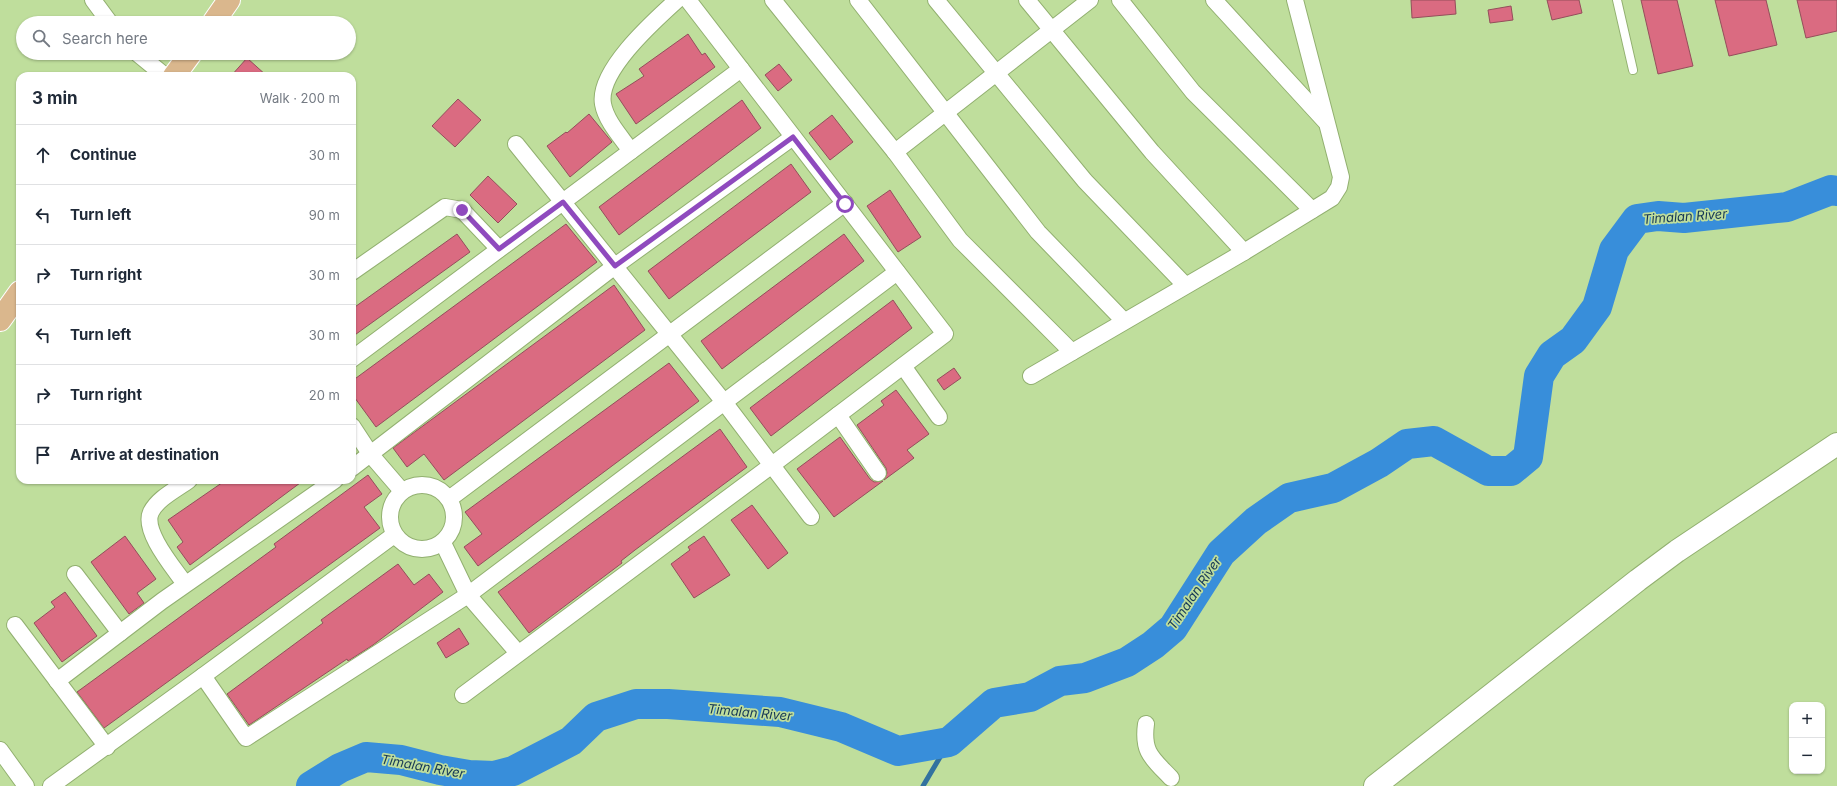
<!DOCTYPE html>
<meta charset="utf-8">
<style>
body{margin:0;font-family:Inter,sans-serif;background:#f6f6f7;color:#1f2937}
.controls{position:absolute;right:12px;bottom:12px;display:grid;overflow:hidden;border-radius:8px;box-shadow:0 1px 3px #0004}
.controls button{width:36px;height:36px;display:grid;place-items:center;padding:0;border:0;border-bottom:1px solid #e0e1e3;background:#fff;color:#1f2937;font:20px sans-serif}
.stop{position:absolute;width:12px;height:12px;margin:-9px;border:3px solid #8f4abe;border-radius:50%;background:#fff}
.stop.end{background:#8f4abe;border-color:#fff;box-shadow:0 1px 4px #0008}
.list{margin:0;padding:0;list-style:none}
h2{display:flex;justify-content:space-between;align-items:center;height:52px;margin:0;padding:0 16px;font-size:17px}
h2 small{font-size:13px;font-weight:400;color:#747a83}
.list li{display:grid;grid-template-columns:26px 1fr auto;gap:12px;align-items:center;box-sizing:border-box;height:60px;padding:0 16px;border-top:1px solid #e0e1e3}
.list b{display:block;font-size:15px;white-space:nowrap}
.list em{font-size:13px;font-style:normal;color:#747a83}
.icon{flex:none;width:22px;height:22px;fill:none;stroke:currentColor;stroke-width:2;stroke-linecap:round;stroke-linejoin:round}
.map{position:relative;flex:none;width:1837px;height:786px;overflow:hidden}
.search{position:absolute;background:#fff;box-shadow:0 1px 3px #0004;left:16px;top:16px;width:340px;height:44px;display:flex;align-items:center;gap:10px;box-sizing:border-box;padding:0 14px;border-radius:22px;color:#747a83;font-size:15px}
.panel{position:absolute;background:#fff;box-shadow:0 1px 3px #0004;left:16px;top:72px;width:340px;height:412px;border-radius:12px}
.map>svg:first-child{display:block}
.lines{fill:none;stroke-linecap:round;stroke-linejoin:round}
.stream{stroke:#32729f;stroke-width:5}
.river{stroke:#388eda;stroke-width:30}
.building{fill:#da6b81;stroke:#944e5b}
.lane-casing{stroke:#92b070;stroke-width:10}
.street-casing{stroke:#92b070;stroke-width:18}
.secondary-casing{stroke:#92b070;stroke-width:24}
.primary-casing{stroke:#fff;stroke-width:24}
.lane{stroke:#fff;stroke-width:8}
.street{stroke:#fff;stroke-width:16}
.secondary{stroke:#fff;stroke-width:22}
.primary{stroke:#dab78d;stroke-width:22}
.route{stroke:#8f4abe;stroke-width:5}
.labels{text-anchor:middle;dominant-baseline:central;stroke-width:3.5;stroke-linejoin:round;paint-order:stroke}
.water-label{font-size:13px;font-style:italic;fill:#143655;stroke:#bfde9c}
</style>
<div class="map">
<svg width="1837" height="786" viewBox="0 0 1837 786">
<rect width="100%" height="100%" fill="#bfde9c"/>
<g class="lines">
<path class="stream" d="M923,786L949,742"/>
<path class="river" d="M311,786L340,768L366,757L401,760L440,770L469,775L494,776L513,771L571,741L596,717L636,704H668L780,712L841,727L898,751L949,742L994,703L1030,697L1060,681L1085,678L1127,662L1153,645L1173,628L1221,553L1256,521L1289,498L1333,488L1379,463L1407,444L1434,441L1488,471H1511L1528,457L1539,376L1552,355L1573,340L1597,307L1614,250L1637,219L1658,216L1684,218L1787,207L1831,190L1837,191"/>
</g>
<g class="building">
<path d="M1411,0H1455L1456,14L1412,18Z"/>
<path d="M1547,0H1579L1582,13L1552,20Z"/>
<path d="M1641,0H1677L1693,66L1658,74Z"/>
<path d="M1715,0H1766L1777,45L1729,56Z"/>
<path d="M1797,0H1837V31L1806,38Z"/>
<path d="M1511,6L1513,20L1490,23L1488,10Z"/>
<path d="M688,34L702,55L705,53L715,67L636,124L616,94L644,76L639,69Z"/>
<path d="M247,58L267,76H231Z"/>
<path d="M779,64L792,80L778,91L765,75Z"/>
<path d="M458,99L481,120L455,147L432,126Z"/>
<path d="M742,100L761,128L619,235L599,207Z"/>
<path d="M589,114L612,142L570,177L547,146L566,132L567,133Z"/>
<path d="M832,115L853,142L830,160L809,133Z"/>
<path d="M791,164L811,192L669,299L648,271Z"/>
<path d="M488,176L517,204L498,223L470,195Z"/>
<path d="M890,190L921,237L898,252L867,206Z"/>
<path d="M566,224L597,262L376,427L352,394V381Z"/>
<path d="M457,234L470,252L352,337V309Z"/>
<path d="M844,234L864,261L722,369L701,341Z"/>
<path d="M614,285L645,330L444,480L424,454L407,467L393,448Z"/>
<path d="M893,300L912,328L771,436L750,408Z"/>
<path d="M669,363L699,401L478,566L464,547L482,534L465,512Z"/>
<path d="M954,368L961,378L944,390L937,380Z"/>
<path d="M896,390L929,434L907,450L914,458L884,480L887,473L886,468L857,425L884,405L881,401Z"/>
<path d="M720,429L747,467L635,550L621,561L622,563L529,633L498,592Z"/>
<path d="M840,437L870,479L874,482L883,481L834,517L797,469Z"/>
<path d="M368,475L382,494L364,507L380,528L104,728L77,692L276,547L274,544Z"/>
<path d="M226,480H304L190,565L177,547L183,542L168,520Z"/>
<path d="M752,505L788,553L768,569L731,520Z"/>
<path d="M125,536L156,579L137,593L144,603L129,614L91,562Z"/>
<path d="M704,536L730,575L694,598L671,564L690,550L688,547Z"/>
<path d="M398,564L414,585L429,574L443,592L373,645L348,661L347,659L249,725L227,694L323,623L321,620Z"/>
<path d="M65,592L97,636L62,662L34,623L55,607L51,602Z"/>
<path d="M459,628L469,644L446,658L437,643Z"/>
</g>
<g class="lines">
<g class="lane-casing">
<path id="lane" d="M1617,0L1633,70"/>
</g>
<g class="street-casing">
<g id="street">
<path d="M93,0L110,23"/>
<path d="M773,0L895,152L960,240L1072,352"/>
<path d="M858,0L1038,232L1124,321"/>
<path d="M936,0L1085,181L1185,285"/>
<path d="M1027,0L1152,152L1244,252"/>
<path d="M1120,0L1193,92L1312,210"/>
<path d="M1214,0L1325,121"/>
<path d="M137,53L165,76"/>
<path d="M516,144L724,402L811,517"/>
<path d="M631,151C621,137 606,121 603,104C597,71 655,20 677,0"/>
<path d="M895,152L1090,0"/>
<path d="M352,272L445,207L462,210L499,249"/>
<path d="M352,359L741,69"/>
<path d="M903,366L939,417"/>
<path d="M1031,376L1244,252L1332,198L1339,187L1341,177L1295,0"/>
<path d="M838,415L878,473"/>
<path d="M352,426L371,455L402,491"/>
<path d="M352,468L615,266L793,137"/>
<circle cx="422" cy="517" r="32"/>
<path d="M449,499L845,203"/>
<path d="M443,543L468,595L518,653"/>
<path d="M75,574L120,633"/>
<path d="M185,584C174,568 142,531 151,512C158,498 177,489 189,480"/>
<path d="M15,625L107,747"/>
<path d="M203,676L246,738L468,595L897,272"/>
<path d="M57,681L162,601L335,480"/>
<path d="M463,695L772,465L945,334L688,0"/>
<path d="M1146,724C1142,753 1153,759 1171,778"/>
<path d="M0,750L26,786"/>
<path d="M51,786L203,676L394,535"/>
</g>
</g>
<g class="secondary-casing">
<path id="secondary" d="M1375,786L1638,580L1677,551L1837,444"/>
</g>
<g class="primary-casing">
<g id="primary">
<path d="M213,23L229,0"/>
<path d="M174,76L191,53"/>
<path d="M0,320L20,292"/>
</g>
</g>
<use href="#lane" class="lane"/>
<use href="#street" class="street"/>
<use href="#secondary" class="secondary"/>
<use href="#primary" class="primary"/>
</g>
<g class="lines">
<path class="route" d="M462,210L499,249L563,202L615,266L793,137L845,204"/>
</g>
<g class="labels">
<g class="water-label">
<text transform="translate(1685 216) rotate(-4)">Timalan River</text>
<text transform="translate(1194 593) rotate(-56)">Timalan River</text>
<text transform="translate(750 712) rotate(5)">Timalan River</text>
<text transform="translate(423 766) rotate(10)">Timalan River</text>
</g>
</g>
</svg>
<div class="controls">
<button>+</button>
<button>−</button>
</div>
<div class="stop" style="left:845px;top:204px"></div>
<div class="stop end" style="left:462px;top:210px"></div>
<div class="search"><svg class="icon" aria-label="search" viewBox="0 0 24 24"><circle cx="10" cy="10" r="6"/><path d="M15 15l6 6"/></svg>Search here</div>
<section class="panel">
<h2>3 min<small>Walk · 200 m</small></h2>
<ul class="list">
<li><svg class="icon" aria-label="ahead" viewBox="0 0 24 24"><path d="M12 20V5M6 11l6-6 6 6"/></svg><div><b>Continue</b></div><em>30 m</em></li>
<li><svg class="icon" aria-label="left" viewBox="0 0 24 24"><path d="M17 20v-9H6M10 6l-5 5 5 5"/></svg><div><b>Turn left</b></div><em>90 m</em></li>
<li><svg class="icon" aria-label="right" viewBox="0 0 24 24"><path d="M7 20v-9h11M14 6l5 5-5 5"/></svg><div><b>Turn right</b></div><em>30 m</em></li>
<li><svg class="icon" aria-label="left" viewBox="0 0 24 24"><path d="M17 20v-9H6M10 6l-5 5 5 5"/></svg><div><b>Turn left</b></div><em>30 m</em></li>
<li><svg class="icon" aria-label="right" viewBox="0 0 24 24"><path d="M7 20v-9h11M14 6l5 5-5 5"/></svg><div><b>Turn right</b></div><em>20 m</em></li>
<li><svg class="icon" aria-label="arrive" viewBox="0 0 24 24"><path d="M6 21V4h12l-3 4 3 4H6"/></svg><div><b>Arrive at destination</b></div></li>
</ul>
</section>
</div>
